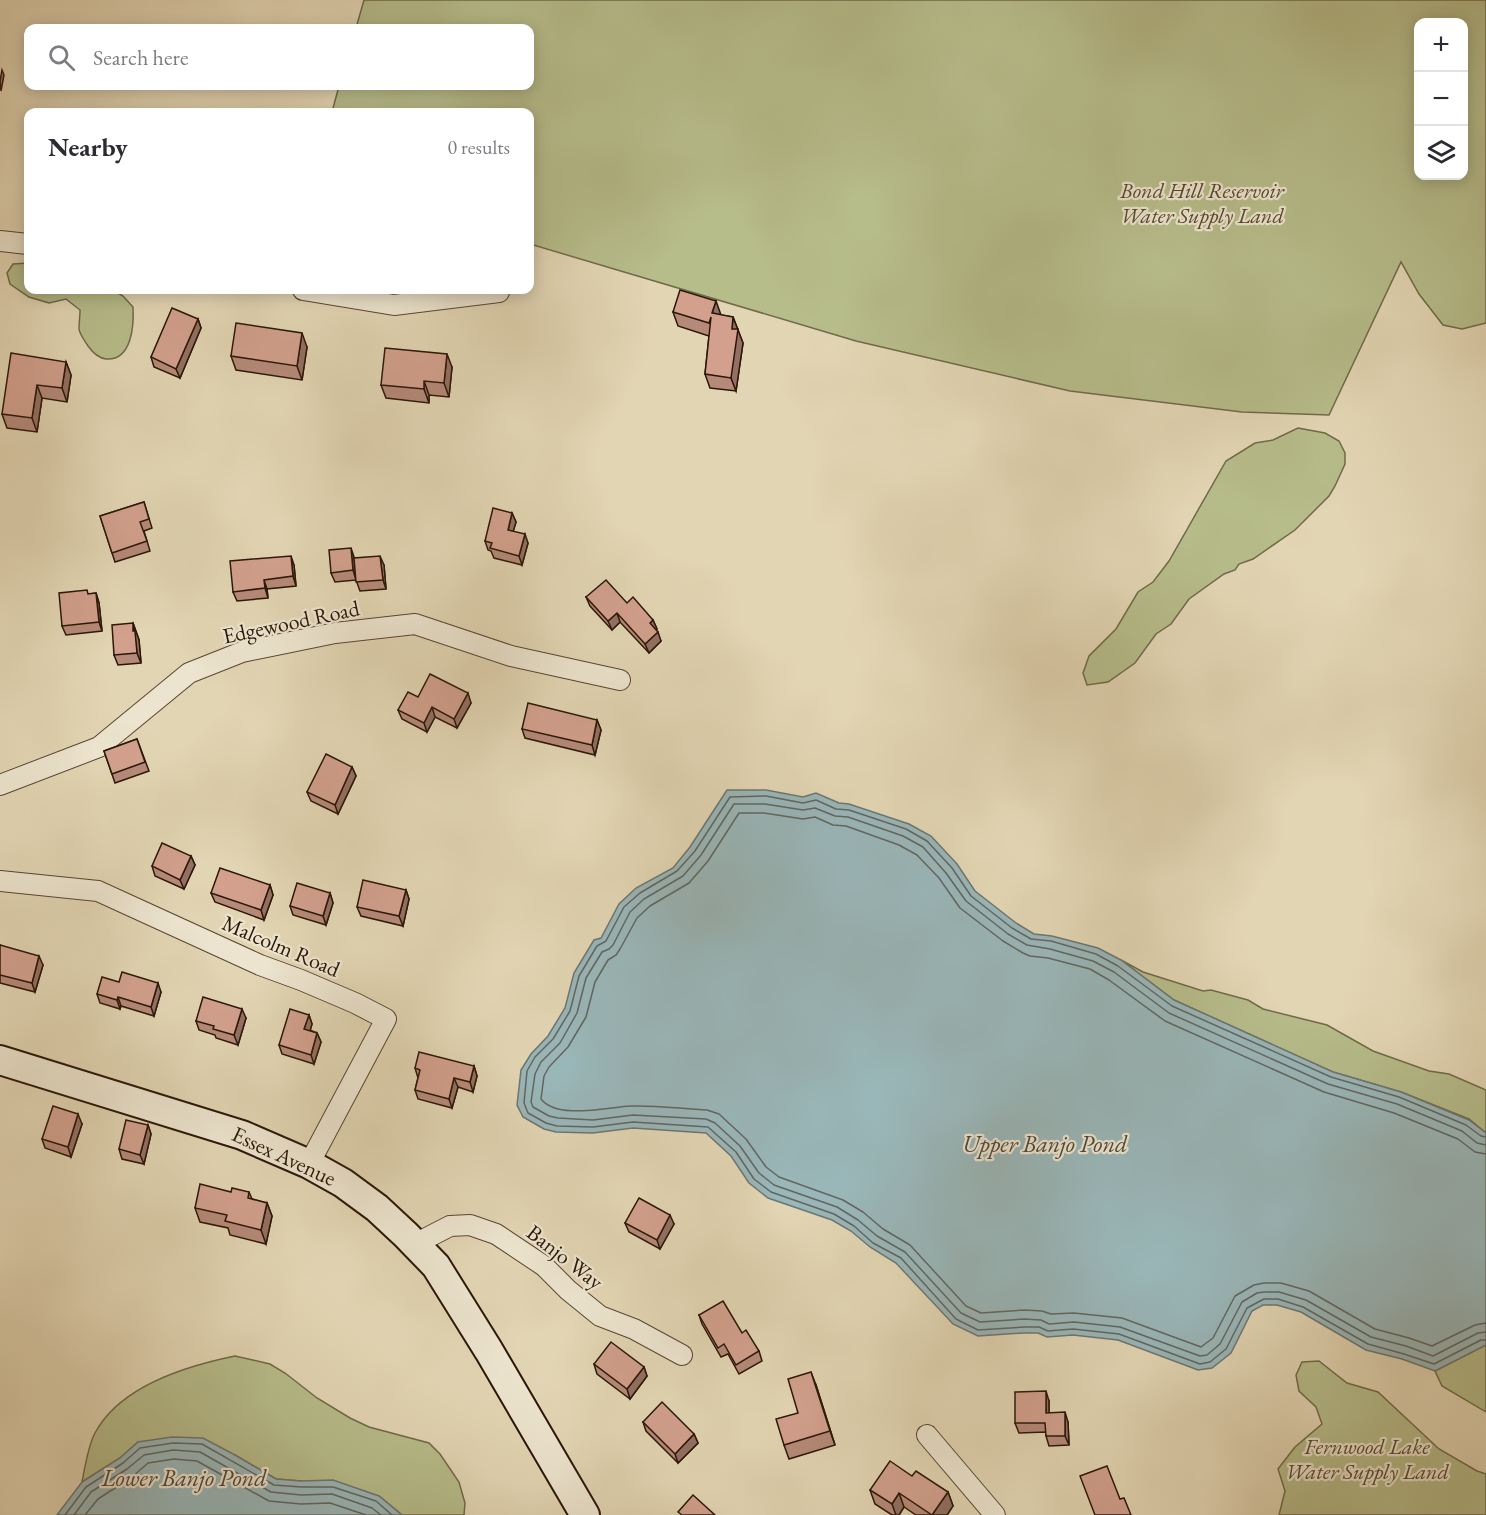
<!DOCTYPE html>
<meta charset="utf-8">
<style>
body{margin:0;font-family:"EB Garamond",serif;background:#f7f7f7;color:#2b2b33}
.controls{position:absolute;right:18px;top:18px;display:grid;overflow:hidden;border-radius:12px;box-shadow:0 3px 15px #0003}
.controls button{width:54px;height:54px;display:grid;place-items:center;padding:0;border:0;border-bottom:2px solid #e1e1e2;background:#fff;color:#2b2b33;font:30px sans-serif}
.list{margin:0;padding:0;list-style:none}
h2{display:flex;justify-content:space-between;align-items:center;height:78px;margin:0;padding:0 24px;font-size:26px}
h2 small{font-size:20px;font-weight:400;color:#7c7c81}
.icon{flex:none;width:33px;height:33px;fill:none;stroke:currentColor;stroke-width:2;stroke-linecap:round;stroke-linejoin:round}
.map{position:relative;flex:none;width:1486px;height:1515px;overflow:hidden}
.search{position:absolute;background:#fff;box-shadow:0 3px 15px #0003;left:24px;top:24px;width:510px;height:66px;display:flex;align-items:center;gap:15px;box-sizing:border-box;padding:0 21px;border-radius:12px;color:#7c7c81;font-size:22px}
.panel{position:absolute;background:#fff;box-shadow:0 3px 15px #0003;left:24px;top:108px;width:510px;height:186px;border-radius:12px}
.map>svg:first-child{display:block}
.green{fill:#b6bc8a;stroke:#706a49;stroke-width:1.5;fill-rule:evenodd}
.water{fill:#99b6b8;stroke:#6d7672;stroke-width:1.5}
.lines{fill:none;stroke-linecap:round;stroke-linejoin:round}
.shore{stroke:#626660;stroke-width:1.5}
.street-casing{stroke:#594633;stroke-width:22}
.secondary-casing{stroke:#2b1708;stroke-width:32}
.street{stroke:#ece4ce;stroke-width:20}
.secondary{stroke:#ece4ce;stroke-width:28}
.wall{fill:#b58a79;stroke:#2b1708;stroke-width:1.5}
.shaded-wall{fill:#937063;stroke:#2b1708;stroke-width:1.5}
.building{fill:#d2a08d;stroke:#2b1708;stroke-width:1.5}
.labels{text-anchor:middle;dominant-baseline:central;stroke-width:4.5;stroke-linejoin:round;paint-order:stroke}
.park-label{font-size:22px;font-style:italic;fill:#55492f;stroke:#ece4ce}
.street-label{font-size:22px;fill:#2b1708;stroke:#ece4ce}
.water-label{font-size:24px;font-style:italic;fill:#4c473d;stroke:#ece4ce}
</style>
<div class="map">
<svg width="1486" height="1515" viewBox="0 0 1486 1515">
<rect width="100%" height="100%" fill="#e2d5b3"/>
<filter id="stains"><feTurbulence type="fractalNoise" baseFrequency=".00333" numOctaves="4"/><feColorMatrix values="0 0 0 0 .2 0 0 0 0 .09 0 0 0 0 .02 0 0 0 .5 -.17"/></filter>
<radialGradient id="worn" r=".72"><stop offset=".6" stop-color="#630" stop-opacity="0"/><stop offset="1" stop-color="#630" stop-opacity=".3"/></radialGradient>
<g class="green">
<path d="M364,0H1486V323L1462,329L1443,325L1419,294L1401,262L1329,415L1242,412L1070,391L856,341L530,244V112H332L339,86H530V28H356ZM1418,22H1464V176H1418Z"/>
<path d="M28,263V290H113L123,296L133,307C134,325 132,361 106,359C98,358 93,353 88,346C85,341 80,335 79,329C79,323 80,316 80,310L66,299L49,303L29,297L10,284L7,273L13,264Z"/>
<path d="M1298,428L1325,433L1339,441L1345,453V464L1335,486L1329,496L1295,530L1253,559L1239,564L1235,570L1224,574L1189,599L1171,624L1156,634L1135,663L1108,682L1087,685L1083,673L1089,656L1116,629L1138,592L1153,582L1169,561L1226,461L1255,443L1273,440Z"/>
<path d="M1121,960L1143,972L1203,991L1211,990L1248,1000L1263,1009L1327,1025L1373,1051L1429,1071L1449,1074L1486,1090V1133L1469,1119L1401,1092L1333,1072L1174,1000Z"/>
<path d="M1486,1345V1412L1442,1386L1435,1371Z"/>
<path d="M235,1356L270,1364L285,1373L317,1398L350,1418L369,1427L429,1443L440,1454L459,1482L465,1503L464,1515H402L379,1496L301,1481L276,1479L235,1455L138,1442L120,1458L82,1482C85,1467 88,1446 95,1433C120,1386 186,1366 235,1356Z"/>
<path d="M1319,1361L1347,1383L1378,1392L1439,1449L1477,1471L1486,1474V1515H1279L1285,1491L1278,1469L1295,1447L1322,1424L1316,1407L1299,1391L1296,1375L1302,1362Z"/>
</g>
<g class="water">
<path d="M727,790H766L803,797L816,793L839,803L849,804L909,824L931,836L957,864L975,891L1016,923L1034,934L1052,936L1098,948L1121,960L1174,1000L1333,1072L1401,1092L1469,1120L1486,1133V1345L1435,1371L1402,1359L1366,1350L1301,1312L1277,1305H1263L1252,1311L1231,1353L1212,1368L1198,1370L1118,1340L1073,1335L1047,1337L1038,1333H1023L978,1336L953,1324L896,1263L870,1247L851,1231L832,1220L768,1198L749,1183L731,1156L706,1133L633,1128L593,1133L556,1132L544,1129L523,1117L517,1105L521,1070L531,1054L548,1036L565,1008L574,973L594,940L601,938L619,904L636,888L673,868L690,847Z"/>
<path d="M172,1437L203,1438L235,1455L276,1479L301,1481L333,1480L379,1496L402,1515H57L82,1482L120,1458L138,1442Z"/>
</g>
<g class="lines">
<g class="shore">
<path d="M1486,1137L1481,1136L1466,1125L1399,1097L1331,1077L1172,1006L1118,966L1096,954L1051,941L1031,939L1012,928L971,896L952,868L927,841L906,829L849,810L836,809L816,800L803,803L766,796L730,797L695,851L677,871L640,893L624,907L606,941L597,946L579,976L570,1011L553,1039L535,1057L527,1071L524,1103L528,1113L546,1123L557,1126L593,1127L633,1122L708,1127L736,1152L754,1179L771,1192L834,1214L854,1226L873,1243L901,1258L956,1319L978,1330L1024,1327H1039L1048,1331L1073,1329L1119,1334L1200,1364L1210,1362L1226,1349L1247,1308L1264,1299H1278L1303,1307L1368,1344L1404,1354L1434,1364L1481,1340H1486"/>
<path d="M1486,1145L1477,1143L1462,1131L1397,1104L1328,1084L1169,1013L1114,972L1093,961L1050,949L1027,945L1008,934L966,901L946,873L923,847L903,836L848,817L835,816L815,808L803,810L765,804H734L701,855L683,876L644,899L630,912L613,945L609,949L602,952L586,978L577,1013L560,1043L541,1062L535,1074L531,1102L533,1107L549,1116L558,1118L593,1120L633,1115L706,1119L715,1123L740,1146L759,1173L774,1185L837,1207L858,1220L877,1236L905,1252L961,1313L980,1322L1024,1319L1041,1320L1049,1324L1074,1322L1120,1327L1200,1356L1207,1355L1220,1344L1242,1302L1257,1293L1264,1292H1279L1306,1300L1371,1337L1406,1346L1433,1356L1478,1333L1486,1332"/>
<path d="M1486,1154L1475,1152L1458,1139L1394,1113L1324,1092L1165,1021L1109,980L1090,969L1048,958L1030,956L1023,953L1003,941L960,908L939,878L917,855L899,845L846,826L833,825L815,817L803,819L764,813H739L708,861L689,883L650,906L637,918L620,949L616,955L608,960L595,982L586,1017L568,1047L549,1067L544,1076L541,1099C557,1120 608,1107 631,1106C655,1105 683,1109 707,1110L719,1114L746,1139L766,1167L779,1177L843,1200L863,1212L883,1229L910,1245L966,1306L981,1313L1025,1310L1042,1311L1051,1314L1074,1313L1122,1318L1201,1347L1213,1338L1235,1296L1254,1285L1264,1283H1281L1309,1291L1375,1329L1409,1338L1432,1346L1475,1325L1486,1323"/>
<path d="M65,1515L86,1487L123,1463L140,1448L173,1443L202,1444L274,1485L301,1487H333L376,1501L392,1515"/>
<path d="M74,1515L91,1492L127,1469L144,1455L173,1450L200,1452L271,1492L301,1495L332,1494L372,1508L381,1515"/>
<path d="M85,1515L98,1499L132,1477L148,1463L174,1459L197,1461L269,1501L301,1504L330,1503L366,1515"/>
</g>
<g class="street-casing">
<g id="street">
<path d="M0,241L28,244"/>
<path d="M303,290L394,305L499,292"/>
<path d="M0,785L99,747L189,673L242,652L335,633L415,624L511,656L620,680"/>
<path d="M0,881L98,891L260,965L301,980L355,1003L386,1019L309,1164"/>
<path d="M415,1244L450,1226L470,1225L496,1234L544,1266L568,1290L600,1316L634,1329L682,1355"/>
<path d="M927,1435L995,1515"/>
</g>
</g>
<g class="secondary-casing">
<path id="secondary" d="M0,1060L242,1135L309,1164L343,1183L377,1208L406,1235L436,1266L489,1351L585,1515"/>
</g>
<use href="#street" class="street"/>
<use href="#secondary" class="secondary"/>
</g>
<g class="wall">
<path d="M673,312L721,315L733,317L743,343L736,391L710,388L705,374L709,336L678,326Z"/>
<path d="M198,319L201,328L180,378L154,367L151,357Z"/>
<path d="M307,347L302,380L236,370L231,356Z"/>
<path d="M66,362L71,375L67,402L42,398L37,432L7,428L2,414Z"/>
<path d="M452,367L449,397L429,395V403L386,398L381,385Z"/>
<path d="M144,502L152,528L144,531L150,551L115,562L100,516Z"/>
<path d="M512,513L516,522L513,531L528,543L522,565L494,558L491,551L488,550L485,541Z"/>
<path d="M354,558L384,565L386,589L360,591L356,580L335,582L331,573Z"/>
<path d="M256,560L294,565L296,586L267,589L268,598L237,601L233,592Z"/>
<path d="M96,593L99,603L102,631L66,635L62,626L88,594Z"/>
<path d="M586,597L627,603L653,620L657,629L656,630L661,641L649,653L620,622L612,630L590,606Z"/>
<path d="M133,623L139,640L141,663L118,665L114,655Z"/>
<path d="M418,697L471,703L457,728L435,717L427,732L402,719L398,710Z"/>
<path d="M597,720L601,730L595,755L525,738L522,729Z"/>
<path d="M137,739L149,771L115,783L104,751Z"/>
<path d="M352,767L356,776L338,814L311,801L307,792Z"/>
<path d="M191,856L195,865L184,889L155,876L152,866Z"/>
<path d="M270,885L273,895L264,920L215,902L211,893Z"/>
<path d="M406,890L409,899L403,926L361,916L357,907Z"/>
<path d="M330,893L333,903L326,925L293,915L290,906Z"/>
<path d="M0,945L43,965L35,992L0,983Z"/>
<path d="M119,982L161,992L154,1016L121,1006L120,1009L100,1003L97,994Z"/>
<path d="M309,1015L312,1024L310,1030L317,1033L321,1042L314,1064L282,1054L279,1045Z"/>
<path d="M246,1018L238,1045L216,1038L215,1035L199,1030L196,1021Z"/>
<path d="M474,1066L477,1076L473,1092L458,1087L452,1108L418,1099L415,1090L418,1078L415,1068Z"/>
<path d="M82,1124L71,1157L45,1148L42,1139Z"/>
<path d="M148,1125L151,1134L144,1164L122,1159L119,1149Z"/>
<path d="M231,1192H249L252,1199L267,1203L272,1216L266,1244L230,1235L228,1228L200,1222L195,1208Z"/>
<path d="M625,1223L674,1224L660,1249L629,1232Z"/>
<path d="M699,1315L742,1333L759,1351L762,1361L739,1374L728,1354L721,1357L702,1324Z"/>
<path d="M594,1364L644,1367L647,1376L630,1399L597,1374Z"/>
<path d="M816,1385L835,1445L789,1459L784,1445L798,1413Z"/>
<path d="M1049,1401V1413L1068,1422L1069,1445L1049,1446L1046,1436V1432L1019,1433L1015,1423Z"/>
<path d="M643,1422L694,1434L698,1443L678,1463L646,1431Z"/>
<path d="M912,1476L948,1492L953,1506L947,1515H916L904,1507L899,1515H892L875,1504L870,1490Z"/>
</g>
<g class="shaded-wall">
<path d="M2,70L4,75L1,91L0,81Z"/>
<path d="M716,301L721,315L712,313Z"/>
<path d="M733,317L743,343L736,391L731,378L732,329Z"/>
<path d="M198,319L201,328L180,378L176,369Z"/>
<path d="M302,333L307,347L302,380L297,366Z"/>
<path d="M447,354L452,367L449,397L444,383Z"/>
<path d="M66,362L71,375L67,402L62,388Z"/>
<path d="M424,381L429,395V403L424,389Z"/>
<path d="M37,385L42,398L37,432L32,418Z"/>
<path d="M512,513L516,522L511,539L508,530Z"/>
<path d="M525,534L528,543L522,565L519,556Z"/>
<path d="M351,548L354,557L356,580L353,570Z"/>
<path d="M291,556L294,565L296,586L293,576Z"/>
<path d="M380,556L384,565L386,589L383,580Z"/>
<path d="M264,580L267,589L268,598L265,588Z"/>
<path d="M96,593L99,603L102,631L99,622Z"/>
<path d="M617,613L620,622L612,630L608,621Z"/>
<path d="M653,620L657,629L653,633L650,623Z"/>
<path d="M133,623L139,640L141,663L137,653Z"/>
<path d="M658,632L661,641L649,653L645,644Z"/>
<path d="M468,693L471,703L457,728L454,719Z"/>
<path d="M432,707L435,717L427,732L424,723Z"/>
<path d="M597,720L601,730L595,755L592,745Z"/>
<path d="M352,767L356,776L338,814L335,805Z"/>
<path d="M191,856L195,865L184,889L180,880Z"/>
<path d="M270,885L273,895L264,920L261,910Z"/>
<path d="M406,890L409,899L403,926L399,916Z"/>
<path d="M330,893L333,903L326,925L323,916Z"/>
<path d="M39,956L43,965L35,992L32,983Z"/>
<path d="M158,983L161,992L154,1016L151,1007Z"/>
<path d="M118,997L121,1006L120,1009L117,1000Z"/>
<path d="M242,1009L246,1018L238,1045L234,1035Z"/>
<path d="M309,1015L312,1024L308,1038L304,1029Z"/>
<path d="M317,1033L321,1042L314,1064L311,1055Z"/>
<path d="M474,1066L477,1076L473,1092L470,1082Z"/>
<path d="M454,1078L458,1087L452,1108L449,1099Z"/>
<path d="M78,1114L82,1124L71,1157L68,1147Z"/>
<path d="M148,1125L151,1134L144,1164L140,1155Z"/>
<path d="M267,1203L272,1216L266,1244L261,1230Z"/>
<path d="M670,1215L674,1224L660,1249L657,1240Z"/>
<path d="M644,1367L647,1376L630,1399L627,1389Z"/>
<path d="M811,1372L816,1385L835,1445L830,1431Z"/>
<path d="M1046,1391L1049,1401V1422L1046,1413Z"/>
<path d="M1065,1412L1068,1422L1069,1445L1065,1436Z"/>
<path d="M694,1434L698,1443L678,1463L675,1454Z"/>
<path d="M948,1492L953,1506L947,1515H932Z"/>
<path d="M899,1493L904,1507L899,1515H896L892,1504Z"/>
</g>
<g class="building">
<path d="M680,290L716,301L712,313L733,317L732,329H738L731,378L705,374L711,317L709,323L673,312Z"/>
<path d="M172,308L198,319L176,369L151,357Z"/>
<path d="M236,323L302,333L297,366L231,356Z"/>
<path d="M385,348L447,354L444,383L424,381V389L381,385Z"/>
<path d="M11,353L66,362L62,388L37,385L32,418L2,414Z"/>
<path d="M144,502L149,519L140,522L147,541L112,553L100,516Z"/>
<path d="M493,508L512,513L508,530L525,534L519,556L490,548L492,543L485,541Z"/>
<path d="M351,548L353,570L331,573L329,550Z"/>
<path d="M291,556L293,576L264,580L265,588L233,592L230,561Z"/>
<path d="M380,556L383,580L356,582L354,558Z"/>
<path d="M606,580L627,603L633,597L653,620L650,623L658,632L645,644L617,613L608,621L586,597Z"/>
<path d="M87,590L88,594L96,593L99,622L62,626L59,593Z"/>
<path d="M133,623V631H135L137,653L114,655L112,625Z"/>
<path d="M430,674L468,693L454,719L432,707L424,723L398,710L408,692L418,697Z"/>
<path d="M528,703L597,720L592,745L522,729Z"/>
<path d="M137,739L145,762L112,774L104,751Z"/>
<path d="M326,754L352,767L335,805L307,792Z"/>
<path d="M162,843L191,856L180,880L152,866Z"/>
<path d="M220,868L270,885L261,910L211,893Z"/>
<path d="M363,880L406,890L399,916L357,907Z"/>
<path d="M297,883L330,893L323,916L290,906Z"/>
<path d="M0,945L39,956L32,983L0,975Z"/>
<path d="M122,972L158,983L151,1007L118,997L117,1000L97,994L102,977L119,982Z"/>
<path d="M203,997L242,1009L234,1035L213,1029L214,1026L196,1021Z"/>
<path d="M290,1009L309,1015L304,1029L317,1033L311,1055L279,1045Z"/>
<path d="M419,1052L474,1066L470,1082L454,1078L449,1099L415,1090L420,1070L415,1068Z"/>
<path d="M53,1106L78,1114L68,1147L42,1139Z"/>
<path d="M126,1120L148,1125L140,1155L119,1149Z"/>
<path d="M200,1184L231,1192L232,1188L249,1192L248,1198L267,1203L261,1230L225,1221L227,1215L195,1208Z"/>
<path d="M639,1198L670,1215L657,1240L625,1223Z"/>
<path d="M723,1301L742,1333L746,1330L759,1351L736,1365L724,1344L718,1348L699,1315Z"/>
<path d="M611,1342L644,1367L627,1389L594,1364Z"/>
<path d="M811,1372L830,1431L784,1445L776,1419L798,1413L788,1379Z"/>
<path d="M1046,1391V1413L1065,1412V1436H1046L1045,1423H1015V1392Z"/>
<path d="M662,1402L694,1434L675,1454L643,1422Z"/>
<path d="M890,1461L912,1476L916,1471L948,1492L932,1515L899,1493L892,1504L870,1490Z"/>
<path d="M1107,1466L1120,1499L1124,1498L1131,1515H1095L1080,1476Z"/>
<path d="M693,1495L715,1515H682L678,1512Z"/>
</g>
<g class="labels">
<g class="park-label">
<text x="1202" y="190">Bond Hill Reservoir<tspan x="1202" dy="25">Water Supply Land</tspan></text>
<text x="1367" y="1446">Fernwood Lake<tspan x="1367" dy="25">Water Supply Land</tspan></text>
</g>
<g class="street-label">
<text transform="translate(291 622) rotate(-12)">Edgewood Road</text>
<text transform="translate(281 946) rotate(23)">Malcolm Road</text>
<text transform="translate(284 1156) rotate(25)">Essex Avenue</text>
<text transform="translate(565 1257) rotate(38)">Banjo Way</text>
</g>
<g class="water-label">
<text x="1045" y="1143">Upper Banjo Pond</text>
<text x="184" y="1477">Lower Banjo Pond</text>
</g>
</g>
<rect width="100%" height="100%" filter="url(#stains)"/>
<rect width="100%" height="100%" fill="url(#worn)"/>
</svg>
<div class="controls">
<button>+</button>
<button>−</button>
<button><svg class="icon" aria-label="layers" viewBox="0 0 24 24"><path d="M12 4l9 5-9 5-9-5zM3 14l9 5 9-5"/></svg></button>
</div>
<div class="search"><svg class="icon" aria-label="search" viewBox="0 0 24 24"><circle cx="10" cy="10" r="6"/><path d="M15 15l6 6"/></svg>Search here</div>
<section class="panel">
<h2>Nearby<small>0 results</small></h2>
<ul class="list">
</ul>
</section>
</div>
